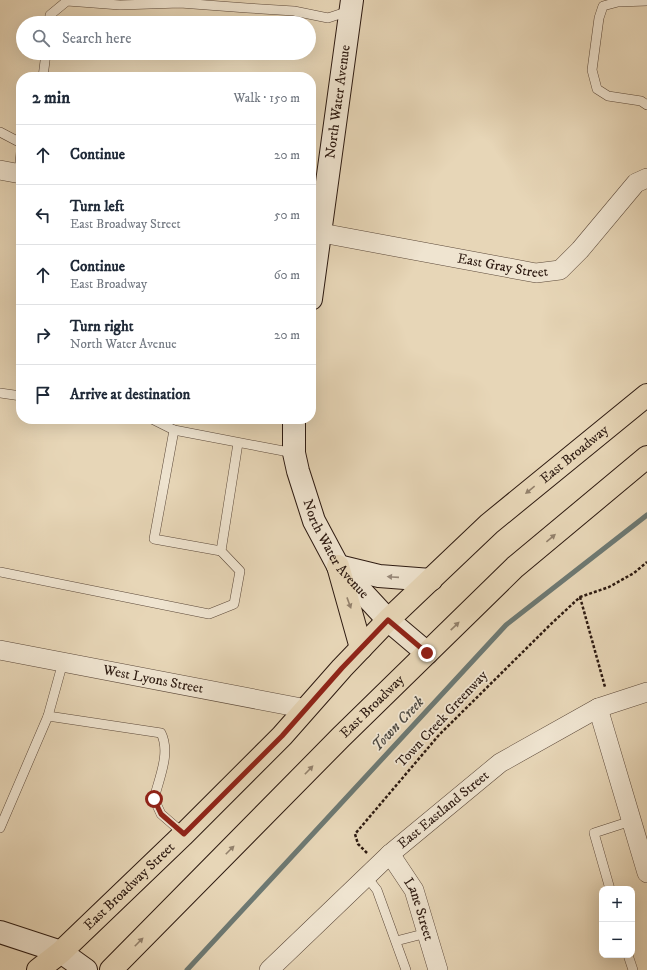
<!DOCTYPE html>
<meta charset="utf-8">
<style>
body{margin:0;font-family:"IM FELL DW Pica",serif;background:#f6f6f7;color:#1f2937}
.controls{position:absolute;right:12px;bottom:12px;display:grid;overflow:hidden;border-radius:8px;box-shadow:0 4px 16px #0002}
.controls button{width:36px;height:36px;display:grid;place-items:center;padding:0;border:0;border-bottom:1px solid #e0e1e3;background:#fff;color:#1f2937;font:20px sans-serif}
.stop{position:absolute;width:12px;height:12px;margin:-9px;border:3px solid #8f2418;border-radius:50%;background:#fff}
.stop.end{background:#8f2418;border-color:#fff;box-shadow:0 1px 4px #0008}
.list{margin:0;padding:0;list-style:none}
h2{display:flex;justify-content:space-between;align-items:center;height:52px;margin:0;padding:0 16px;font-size:17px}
h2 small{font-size:13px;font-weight:400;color:#747a83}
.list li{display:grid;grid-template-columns:26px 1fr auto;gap:12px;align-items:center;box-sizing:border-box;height:60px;padding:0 16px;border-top:1px solid #e0e1e3}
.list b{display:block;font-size:15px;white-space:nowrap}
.list p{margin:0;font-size:13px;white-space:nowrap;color:#747a83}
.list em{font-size:13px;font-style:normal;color:#747a83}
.icon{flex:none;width:22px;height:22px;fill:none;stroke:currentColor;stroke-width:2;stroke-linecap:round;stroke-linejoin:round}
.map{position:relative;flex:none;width:647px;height:970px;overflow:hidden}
.search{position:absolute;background:#fff;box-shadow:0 4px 16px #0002;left:16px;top:16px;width:300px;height:44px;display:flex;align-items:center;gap:10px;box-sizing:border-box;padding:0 14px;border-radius:22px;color:#747a83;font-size:15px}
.panel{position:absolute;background:#fff;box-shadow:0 4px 16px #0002;left:16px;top:72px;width:300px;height:352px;border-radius:16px}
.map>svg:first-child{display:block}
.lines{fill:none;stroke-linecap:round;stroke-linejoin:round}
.stream{stroke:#6d7973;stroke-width:5}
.lane-casing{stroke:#5c493a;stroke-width:10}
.street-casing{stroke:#5c493a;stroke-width:20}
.secondary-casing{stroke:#2d1a11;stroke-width:24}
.primary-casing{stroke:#2d1a11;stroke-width:24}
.path{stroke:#2d1a11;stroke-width:2.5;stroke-dasharray:3 2;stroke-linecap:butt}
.lane{stroke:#efe4d0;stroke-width:9}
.street{stroke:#efe4d0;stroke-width:19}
.secondary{stroke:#efe4d0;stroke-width:22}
.primary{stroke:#e7d6b7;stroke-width:22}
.oneway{fill:#93816c}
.oneway2{fill:#98897a}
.route{stroke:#8f2418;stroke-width:5}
.labels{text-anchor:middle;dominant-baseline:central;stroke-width:3.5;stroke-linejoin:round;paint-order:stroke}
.street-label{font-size:14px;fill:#2d1a11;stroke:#efe4d0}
.water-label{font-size:15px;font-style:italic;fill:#4d4942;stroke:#efe4d0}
</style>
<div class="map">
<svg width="647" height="970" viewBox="0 0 647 970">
<rect width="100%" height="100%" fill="#e7d6b7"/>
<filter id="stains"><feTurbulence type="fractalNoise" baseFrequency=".005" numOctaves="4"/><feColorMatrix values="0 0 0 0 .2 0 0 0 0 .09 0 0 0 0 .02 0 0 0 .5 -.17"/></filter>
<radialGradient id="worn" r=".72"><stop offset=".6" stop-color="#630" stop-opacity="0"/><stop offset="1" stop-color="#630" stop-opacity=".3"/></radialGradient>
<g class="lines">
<path class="stream" d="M187,970L506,625L647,515"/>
<g class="lane-casing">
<g id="lane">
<path d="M647,1L618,2L603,6L599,18L592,70L597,89L608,96L641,101L647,105"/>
<path d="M49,23L50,15L67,1L120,5L180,3L247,8L294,11L328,18L349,11"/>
<path d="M43,77L46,53"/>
<path d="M0,132L21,143"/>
<path d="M19,174L21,152"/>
<path d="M0,393L21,396"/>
<path d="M152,419L174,430L294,453"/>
<path d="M174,430L154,539L221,551"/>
<path d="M0,572L209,614L234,604L240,571L221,551L238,443"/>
<path d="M48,716L63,662"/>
<path d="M0,828L48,716L161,733C171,753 159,778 154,799L161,814L184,834"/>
<path d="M366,876L377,890L406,970"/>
<path d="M610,889L594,833L631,821"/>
<path d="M396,941L427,933"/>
<path d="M628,955L633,970"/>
</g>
</g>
<g class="street-casing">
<g id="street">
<path d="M0,170L21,174"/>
<path id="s1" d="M311,231L536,273L560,270L580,250L636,183L647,178"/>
<path id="s2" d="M0,650L307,709"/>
<path d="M598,708L647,873"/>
<path id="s3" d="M390,854L414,890L438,970"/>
<path id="s4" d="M269,970L390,854L500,763L598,708L647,692"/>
</g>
</g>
<g class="secondary-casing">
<g id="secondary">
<path id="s5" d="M311,299L352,0"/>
<path id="s6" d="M294,419V453L298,471L314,521L338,566L388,620L427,653"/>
<path d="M338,566L379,576L431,580"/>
<path d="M0,932L61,952L86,970"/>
</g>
</g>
<g class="primary-casing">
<g id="primary">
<path d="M338,566L361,648"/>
<path id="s7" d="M38,970L61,952L184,834L282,736L342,668L388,620L489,524L647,395"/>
<path id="s8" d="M111,970L341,737L515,567L647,457"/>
</g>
</g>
<g class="path">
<path d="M580,597L605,687"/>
<path d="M367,853L358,844L355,834L439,735L551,624L580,597L609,587L634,573L647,562"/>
</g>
<use href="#lane" class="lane"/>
<use href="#street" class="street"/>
<use href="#secondary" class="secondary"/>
<use href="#primary" class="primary"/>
</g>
<defs><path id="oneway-solid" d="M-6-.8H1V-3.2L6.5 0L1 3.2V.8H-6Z"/></defs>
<g class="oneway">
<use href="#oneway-solid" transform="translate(530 490) rotate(141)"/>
<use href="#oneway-solid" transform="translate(551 538) rotate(-40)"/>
<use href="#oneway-solid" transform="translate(349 603) rotate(70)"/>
<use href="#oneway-solid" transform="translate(455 626) rotate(-44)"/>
<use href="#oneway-solid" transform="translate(309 770) rotate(-46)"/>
<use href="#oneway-solid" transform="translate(230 850) rotate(-45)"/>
<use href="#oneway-solid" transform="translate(139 942) rotate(-45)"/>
</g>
<use class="oneway2" href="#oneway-solid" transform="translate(393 577) rotate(-176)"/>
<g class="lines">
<path class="route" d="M154,799L161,814L184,834L282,736L342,668L388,620L427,653"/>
</g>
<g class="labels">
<g class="street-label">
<text stroke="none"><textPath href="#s5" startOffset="199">North Water Avenue</textPath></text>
<text stroke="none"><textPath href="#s1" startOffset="195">East Gray Street</textPath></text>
<text stroke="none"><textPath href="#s7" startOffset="745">East Broadway</textPath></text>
<text stroke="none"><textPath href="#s6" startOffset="140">North Water Avenue</textPath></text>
<text stroke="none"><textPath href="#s2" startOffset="156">West Lyons Street</textPath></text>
<text stroke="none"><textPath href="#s8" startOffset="371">East Broadway</textPath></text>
<text transform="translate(442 719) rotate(-47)">Town Creek Greenway</text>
<text stroke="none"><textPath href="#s4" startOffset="237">East Eastland Street</textPath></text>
<text stroke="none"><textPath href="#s7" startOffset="124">East Broadway Street</textPath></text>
<text stroke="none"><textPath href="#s3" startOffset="63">Lane Street</textPath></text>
</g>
<g class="water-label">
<text transform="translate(398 724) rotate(-47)">Town Creek</text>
</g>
</g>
<rect width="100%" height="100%" filter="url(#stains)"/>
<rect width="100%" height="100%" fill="url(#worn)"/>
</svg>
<div class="controls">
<button>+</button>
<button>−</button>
</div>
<div class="stop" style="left:154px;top:799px"></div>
<div class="stop end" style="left:427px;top:653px"></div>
<div class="search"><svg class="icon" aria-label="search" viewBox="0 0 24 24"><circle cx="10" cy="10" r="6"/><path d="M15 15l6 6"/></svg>Search here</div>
<section class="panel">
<h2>2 min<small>Walk · 150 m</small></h2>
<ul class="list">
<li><svg class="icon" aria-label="ahead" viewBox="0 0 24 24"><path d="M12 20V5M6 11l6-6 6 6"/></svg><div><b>Continue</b></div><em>20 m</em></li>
<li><svg class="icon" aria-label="left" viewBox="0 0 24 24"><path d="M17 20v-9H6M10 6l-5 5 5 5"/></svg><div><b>Turn left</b><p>East Broadway Street</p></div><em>50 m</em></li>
<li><svg class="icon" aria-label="ahead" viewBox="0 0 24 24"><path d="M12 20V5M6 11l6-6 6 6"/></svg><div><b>Continue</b><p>East Broadway</p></div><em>60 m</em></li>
<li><svg class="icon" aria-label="right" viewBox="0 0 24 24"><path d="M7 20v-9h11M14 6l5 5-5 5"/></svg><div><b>Turn right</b><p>North Water Avenue</p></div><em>20 m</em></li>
<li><svg class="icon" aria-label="arrive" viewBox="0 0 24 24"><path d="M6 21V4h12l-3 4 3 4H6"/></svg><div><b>Arrive at destination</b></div></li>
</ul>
</section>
</div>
